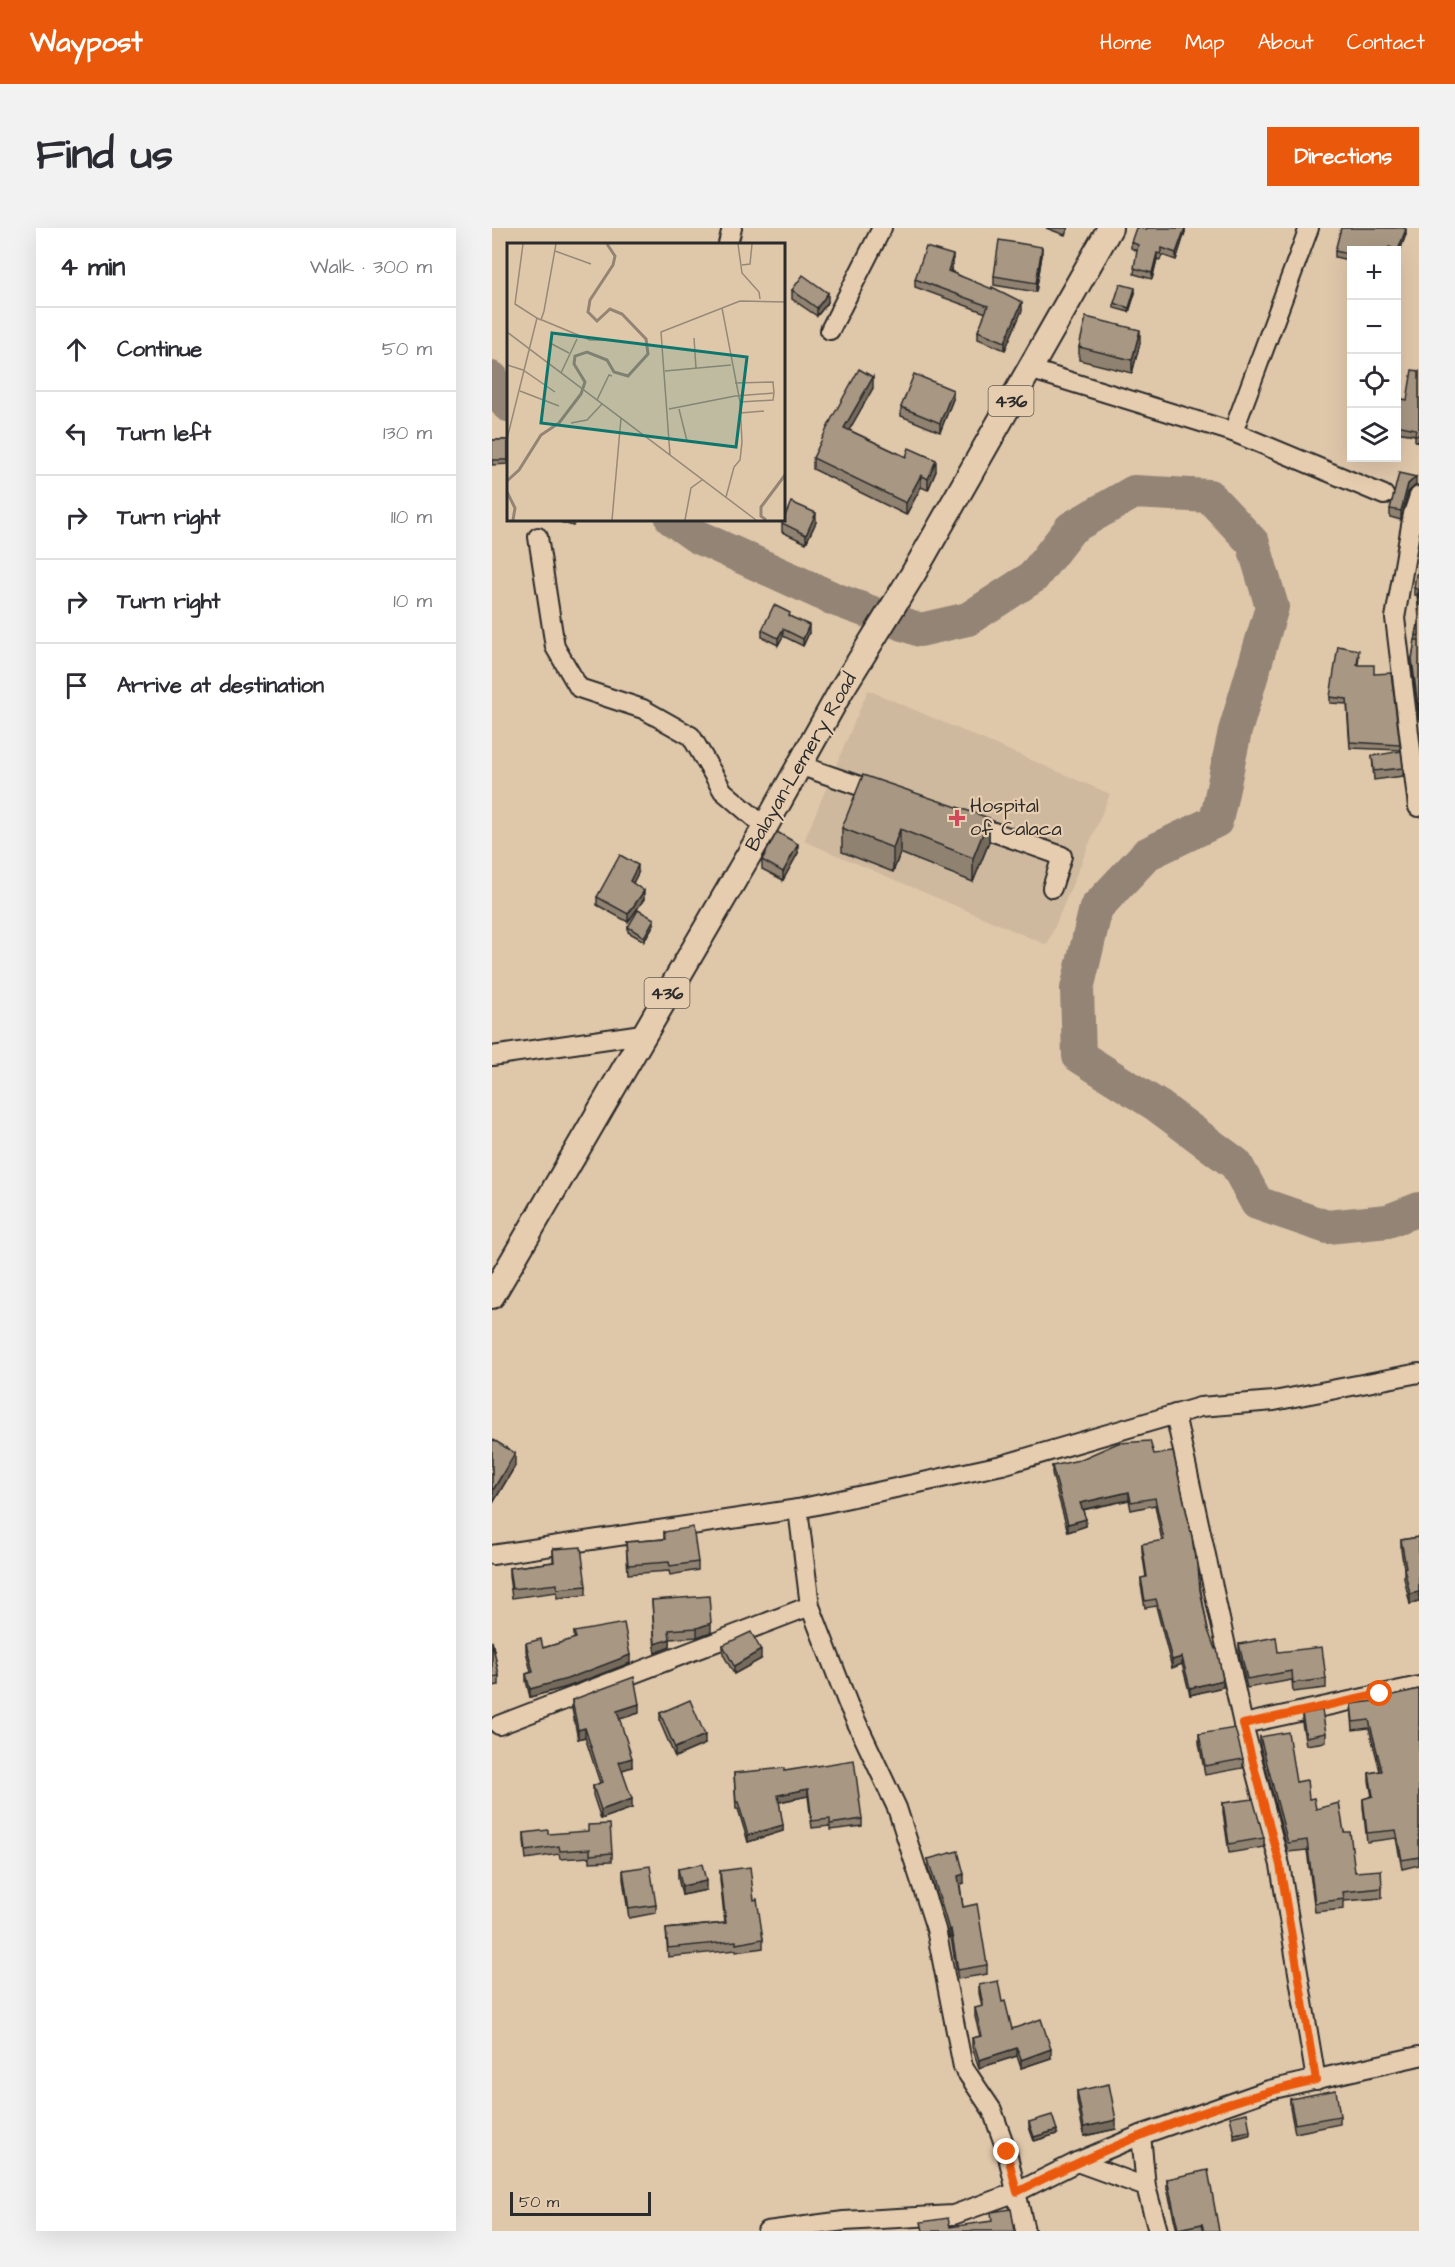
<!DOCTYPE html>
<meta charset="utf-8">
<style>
body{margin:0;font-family:"Architects Daughter",sans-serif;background:#f2f2f3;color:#2b2b33}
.controls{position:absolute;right:18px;top:18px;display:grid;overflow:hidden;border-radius:0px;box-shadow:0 6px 24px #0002}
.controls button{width:54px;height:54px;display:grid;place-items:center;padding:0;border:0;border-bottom:2px solid #e1e1e2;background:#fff;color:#2b2b33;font:30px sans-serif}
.scale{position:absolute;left:18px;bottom:15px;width:141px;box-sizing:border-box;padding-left:6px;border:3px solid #2b2b2b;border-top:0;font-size:16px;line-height:21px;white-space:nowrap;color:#2b2b2b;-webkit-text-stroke:4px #e7cdaf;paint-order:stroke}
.stop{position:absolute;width:18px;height:18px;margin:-14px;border:4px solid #ea580c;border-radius:50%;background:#fff}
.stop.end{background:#ea580c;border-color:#fff;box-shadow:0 2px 6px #0008}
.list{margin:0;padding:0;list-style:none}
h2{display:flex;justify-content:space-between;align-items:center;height:78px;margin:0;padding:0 24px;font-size:26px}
h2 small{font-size:20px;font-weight:400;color:#7c7c81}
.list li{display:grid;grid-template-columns:39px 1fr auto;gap:18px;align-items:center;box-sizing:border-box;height:84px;padding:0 24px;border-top:2px solid #e1e1e2}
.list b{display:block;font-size:22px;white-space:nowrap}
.list em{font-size:20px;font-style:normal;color:#7c7c81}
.icon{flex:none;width:33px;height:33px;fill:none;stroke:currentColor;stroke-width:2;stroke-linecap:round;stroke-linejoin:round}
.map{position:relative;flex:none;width:927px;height:2003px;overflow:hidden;border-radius:0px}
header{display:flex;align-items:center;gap:36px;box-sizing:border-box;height:84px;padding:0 30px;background:#ea580c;color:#fff}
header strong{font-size:28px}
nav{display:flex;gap:33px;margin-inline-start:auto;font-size:21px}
.intro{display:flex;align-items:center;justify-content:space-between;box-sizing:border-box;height:144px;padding:0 36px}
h1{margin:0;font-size:42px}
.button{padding:15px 27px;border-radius:0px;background:#ea580c;color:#fff;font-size:21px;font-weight:700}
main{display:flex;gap:36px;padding:0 36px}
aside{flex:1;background:#fff;border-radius:0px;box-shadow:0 6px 24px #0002}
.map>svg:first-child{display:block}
.built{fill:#ceb99e}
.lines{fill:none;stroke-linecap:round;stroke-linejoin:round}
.river{stroke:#938474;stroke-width:34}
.minor-casing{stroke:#2b2b2b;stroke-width:22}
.major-casing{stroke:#2b2b2b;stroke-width:28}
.minor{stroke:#e7cdaf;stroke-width:18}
.major{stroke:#e7cdaf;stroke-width:24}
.wall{fill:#908271;stroke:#2b2b2b;stroke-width:1.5}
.shaded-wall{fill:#756a5c;stroke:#2b2b2b;stroke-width:1.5}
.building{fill:#a79783;stroke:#2b2b2b;stroke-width:1.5}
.route{stroke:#ea580c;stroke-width:8}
.poi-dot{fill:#d1495b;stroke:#e7cdaf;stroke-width:2}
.labels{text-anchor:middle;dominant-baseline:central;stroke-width:4.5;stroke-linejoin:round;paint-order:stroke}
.shield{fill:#e7cdaf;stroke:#635c53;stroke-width:1.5}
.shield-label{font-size:18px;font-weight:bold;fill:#2b2b2b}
.street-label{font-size:20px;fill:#2b2b2b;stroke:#e7cdaf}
.poi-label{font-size:20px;fill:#2b2b2b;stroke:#e7cdaf;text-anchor:start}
.inset-river{fill:none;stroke:#938474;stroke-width:3}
.inset-road{fill:none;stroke:#978977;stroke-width:1.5}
.view{fill:#0f766e;fill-opacity:0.15;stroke:#0f766e;stroke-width:3}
.inset-edge{fill:none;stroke:#2b2b2b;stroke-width:3}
</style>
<header>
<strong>Waypost</strong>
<nav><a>Home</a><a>Map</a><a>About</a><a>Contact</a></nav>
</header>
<div class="intro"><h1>Find us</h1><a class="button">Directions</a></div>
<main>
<aside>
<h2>4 min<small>Walk · 300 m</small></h2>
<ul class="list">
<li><svg class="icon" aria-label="ahead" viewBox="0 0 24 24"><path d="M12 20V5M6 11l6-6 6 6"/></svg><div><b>Continue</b></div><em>50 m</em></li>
<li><svg class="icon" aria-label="left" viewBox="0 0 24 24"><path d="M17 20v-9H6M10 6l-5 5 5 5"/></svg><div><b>Turn left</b></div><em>130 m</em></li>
<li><svg class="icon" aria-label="right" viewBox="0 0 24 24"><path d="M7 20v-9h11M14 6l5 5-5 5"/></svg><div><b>Turn right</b></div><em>110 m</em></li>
<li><svg class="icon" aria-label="right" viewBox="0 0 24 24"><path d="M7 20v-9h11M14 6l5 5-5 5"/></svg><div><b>Turn right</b></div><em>10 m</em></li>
<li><svg class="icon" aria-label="arrive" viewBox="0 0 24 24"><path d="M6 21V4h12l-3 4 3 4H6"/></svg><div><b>Arrive at destination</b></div></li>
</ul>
</aside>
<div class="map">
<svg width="927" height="2003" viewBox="0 0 927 2003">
<rect width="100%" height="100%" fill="#dfc7aa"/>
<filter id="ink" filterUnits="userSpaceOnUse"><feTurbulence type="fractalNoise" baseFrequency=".0167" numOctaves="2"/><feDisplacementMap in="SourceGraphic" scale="12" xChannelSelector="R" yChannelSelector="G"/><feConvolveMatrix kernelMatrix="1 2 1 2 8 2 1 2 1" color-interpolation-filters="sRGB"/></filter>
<g filter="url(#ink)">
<path class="built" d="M376,462L618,566L555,717L312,613Z"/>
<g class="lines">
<g class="river">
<path d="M0,150L16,177"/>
<path d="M180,291L204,308L342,371L428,402L476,391L541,349L579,300L642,264L717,268L761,315L780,379L743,503L724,593L655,626L604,680L585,761L587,828L666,878L744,936L765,975L835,999L896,993L927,981"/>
</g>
<g class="minor-casing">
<g id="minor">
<path d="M236,16L240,0"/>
<path d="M338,102L390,0"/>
<path d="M537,141L741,204L892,267"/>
<path d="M741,204L817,0"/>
<path d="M46,309L63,419L87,460L151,481L199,508L231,563L273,599"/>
<path d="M307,537L388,565"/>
<path d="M926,579L903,390L921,286L927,268"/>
<path d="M473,594L570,628L560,660"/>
<path d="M0,828L150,806"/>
<path d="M683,1186L751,1496L788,1637L824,1852"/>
<path d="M306,1281L318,1378L356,1476L405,1580L444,1701L471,1839L500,1882L515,1924L533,2003"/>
<path d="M0,1327L306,1281L510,1237L708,1179L782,1173L927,1145"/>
<path d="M751,1496L927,1458"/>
<path d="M7,1497L318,1378"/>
<path d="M649,1907L654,1959L666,2003"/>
<path d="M585,1934L654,1959"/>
<path d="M275,2003L352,1993L461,1987L525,1964L585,1934L649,1907L777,1862L927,1828"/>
</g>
</g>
<g class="major-casing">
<path id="major" d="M0,1068L273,599L350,461L421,346L618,0"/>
</g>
<use href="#minor" class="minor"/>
<use href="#major" class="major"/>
</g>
<g class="wall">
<path d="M554,0H576L573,7Z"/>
<path d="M693,0V4L684,32L670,27L668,32L665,31L660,51L642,46L645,23L639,20V14L654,2Z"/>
<path d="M914,6L906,28H904V22H860V33L843,29V23Z"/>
<path d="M550,27L544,64L502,57V48Z"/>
<path d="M461,35L459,43L530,82L513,122L486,111V103L494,85L423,59V51Z"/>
<path d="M300,62L336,74L325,88L300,71Z"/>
<path d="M643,65L637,84L622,80V75Z"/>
<path d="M648,115L640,145L587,132V119Z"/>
<path d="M927,143V214L923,213V207L904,204V170L915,172Z"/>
<path d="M381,160L357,202L444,243L436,262L429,259L414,287L321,241V230Z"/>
<path d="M461,171L448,204L409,188V179Z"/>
<path d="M0,212H16V236L0,237Z"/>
<path d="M924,257L916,264L909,292L898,289V281Z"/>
<path d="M59,291H84L81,298Z"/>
<path d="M324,294L314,315L290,304V295Z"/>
<path d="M927,333V494L920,438V431L927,390L925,367H922V360L926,346Z"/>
<path d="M298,388L317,405L311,418L291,408L286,417L270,409V402Z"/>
<path d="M867,427L866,437L882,446L908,517V522L858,520L855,476L838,475V469Z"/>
<path d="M880,528L911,540V548L882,552Z"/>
<path d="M497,590V614L481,654L408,625L401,644L350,624V600Z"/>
<path d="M306,625L291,652L270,641V632Z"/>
<path d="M146,645L141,655L152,671L136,694L105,677V669Z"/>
<path d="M162,696L152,713L136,704V699Z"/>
<path d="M0,1211L23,1238L1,1275L0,1274Z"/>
<path d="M662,1226L703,1331L716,1402L731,1459L698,1467L690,1436L680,1440L664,1378L653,1380L649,1357V1350L654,1349L650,1323V1316L670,1313L663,1277L639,1282L637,1272L591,1282L594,1298L576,1304L560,1246V1238Z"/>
<path d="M172,1304L206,1334V1342L178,1347L177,1343L136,1346L134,1314L172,1311Z"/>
<path d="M927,1309V1374L918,1376L912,1350V1340L909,1322V1312Z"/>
<path d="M61,1321L94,1358V1367L65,1370V1364L20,1370L17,1348V1340L61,1334Z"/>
<path d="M160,1372L219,1404L205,1409L178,1411V1419L163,1425Z"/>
<path d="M82,1404L138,1435L75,1459L38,1469L34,1453V1446L39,1444L34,1423V1415L51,1420L82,1411Z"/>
<path d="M0,1413L7,1448V1457L0,1458Z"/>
<path d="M747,1416L786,1424L834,1451V1460L801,1464L800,1452L755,1460L747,1425Z"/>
<path d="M231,1417L269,1431L242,1446L231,1426Z"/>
<path d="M927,1461V1637L910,1641L904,1610L875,1614L871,1579V1571L880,1568L877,1553V1545L888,1543L877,1500L861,1502L859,1476L897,1471V1468Z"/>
<path d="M80,1472L147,1485L127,1491L140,1539L130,1542L140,1580L109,1591L101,1567V1558L108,1555L93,1509L86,1511L80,1481Z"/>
<path d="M168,1485L213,1516L183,1529L168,1494Z"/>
<path d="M810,1486L834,1505V1514L814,1517L810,1495Z"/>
<path d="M707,1506L751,1531V1540L713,1547L707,1515Z"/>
<path d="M768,1509L817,1571L824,1581L852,1604L863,1644L890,1660V1670L852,1673V1681L823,1684L815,1622L796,1624L768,1518Z"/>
<path d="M292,1543L370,1591V1598L338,1602V1598L320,1600L316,1568L287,1574L291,1603L256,1614L246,1581H244L242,1545Z"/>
<path d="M731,1575L772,1610V1619L737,1625L731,1584Z"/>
<path d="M32,1605L56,1606L120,1625V1633L98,1634V1629L68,1631L67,1626L34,1631L32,1613Z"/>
<path d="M436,1631L472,1655L468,1657L471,1679L495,1737V1746L466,1751L459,1710H457L436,1640Z"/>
<path d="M186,1641L214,1662L190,1667L186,1650Z"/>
<path d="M131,1642L164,1677V1685L137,1690L131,1651Z"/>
<path d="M228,1643L262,1672L271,1711V1720L244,1724V1722L176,1729L174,1701L233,1695L228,1652Z"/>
<path d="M487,1757L510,1774L520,1801L559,1830L529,1840L525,1828L487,1840L480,1819V1810L488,1808L483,1789V1780L490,1779L487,1765Z"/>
<path d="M585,1863L624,1901L592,1908L585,1872Z"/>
<path d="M798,1871L848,1888V1896L803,1905L798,1880Z"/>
<path d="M537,1894L565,1906L542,1913L537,1899Z"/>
<path d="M675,1951L727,2003H685L675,1960Z"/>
</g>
<g class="shaded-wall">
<path d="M693,0V4L684,32V25Z"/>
<path d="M914,1V6L906,28V22Z"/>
<path d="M550,19V27L544,64V55Z"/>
<path d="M665,25V31L660,51V45Z"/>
<path d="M461,27V35L456,51V43Z"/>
<path d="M643,60V65L637,84V80Z"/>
<path d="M336,65V74L325,88V80Z"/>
<path d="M530,74V82L513,122V114Z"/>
<path d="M648,102V115L640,145V132Z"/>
<path d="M381,149V160L352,211V200Z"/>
<path d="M461,162V171L448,204V195Z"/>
<path d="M444,232V243L436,262V251Z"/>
<path d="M429,247V259L414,287V275Z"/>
<path d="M924,249V257L916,264L909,292V283L916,256Z"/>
<path d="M324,285V294L314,315V307Z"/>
<path d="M317,397V405L311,418V411Z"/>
<path d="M291,401V408L286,417V410Z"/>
<path d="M497,590V614L481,654V630Z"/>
<path d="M408,601V625L401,644V620Z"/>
<path d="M306,616V625L291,652V644Z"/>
<path d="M146,637V645L138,661V653Z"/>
<path d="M152,663V671L136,694V686Z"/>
<path d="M162,691V696L152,713V709Z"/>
<path d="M23,1225V1238L1,1275V1262Z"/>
<path d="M637,1264V1272L588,1282V1275Z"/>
<path d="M594,1291V1298L576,1304V1296Z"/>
<path d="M927,1364V1374L918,1376V1366Z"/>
<path d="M219,1395V1404L205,1409V1400Z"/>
<path d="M178,1411V1419L163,1425V1416Z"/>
<path d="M269,1422V1431L242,1446V1438Z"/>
<path d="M138,1427V1435L75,1459L38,1469V1461Z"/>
<path d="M690,1429V1436L680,1440V1432Z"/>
<path d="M731,1452V1459L698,1467V1460Z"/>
<path d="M147,1476V1485L125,1492V1483Z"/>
<path d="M93,1500V1509L86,1511V1502Z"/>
<path d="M213,1507V1516L183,1529V1520Z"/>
<path d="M140,1530V1539L127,1543V1534Z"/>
<path d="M316,1561V1568L286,1574V1567Z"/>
<path d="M140,1571V1580L109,1591V1582Z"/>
<path d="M291,1597V1603L256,1614V1607Z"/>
<path d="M472,1646V1655L466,1657V1648Z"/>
<path d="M214,1653V1662L190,1667V1658Z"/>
<path d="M459,1701V1710H457V1702Z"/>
<path d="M525,1820V1828L487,1840V1832Z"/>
<path d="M559,1821V1830L529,1840V1832Z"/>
<path d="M624,1892V1901L592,1908V1899Z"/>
<path d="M565,1902V1906L542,1913V1909Z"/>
<path d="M758,1903V1907L742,1911V1906Z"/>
</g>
<g class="building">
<path d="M644,0H648L654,2L655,0H693L684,25L670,20L668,26L665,25L660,45L642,40L646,17L639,14Z"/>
<path d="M849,0H911L914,1L906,22L897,19L896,22H860V27L843,23Z"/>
<path d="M507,12L550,19L544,55L502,48Z"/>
<path d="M434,19L461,27L456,43L500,61V59L530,74L513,114L486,103L496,78L423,51Z"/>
<path d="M311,47L336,65L325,80L300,62Z"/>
<path d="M628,56L643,60L637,80L622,75Z"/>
<path d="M594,89L648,102L640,132L587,119Z"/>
<path d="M367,141L381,149L352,200L414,229L417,220L444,232L436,251L429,247L414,275L321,230L340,190Z"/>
<path d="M920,142L927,143V207H923L924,201L904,197V170L915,172Z"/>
<path d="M422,146L461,162L448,195L409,179Z"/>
<rect x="0" y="212" width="16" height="20"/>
<path d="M907,245L924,249L916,256L909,283L898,281Z"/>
<path d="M299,274L324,285L314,307L290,295Z"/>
<path d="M927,333V383L925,361L922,360L924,346H926Z"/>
<path d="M282,377L298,385L297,388L317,397L311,411L291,401L286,410L270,402Z"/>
<path d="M927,389V407L924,408Z"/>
<path d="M923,412H927V487L920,431Z"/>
<path d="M846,418L867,422L865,437H882V446L899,445L908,517L858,514L855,471L838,469Z"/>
<path d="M909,523L911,540L882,543L880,528Z"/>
<path d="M371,547L497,590L481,630L408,601L401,620L350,600Z"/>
<path d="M285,604L306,616L291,644L270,632Z"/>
<path d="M128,627L146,637L138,653L152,663L136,686L105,669Z"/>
<path d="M146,682L162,691L152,709L136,699Z"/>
<path d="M0,1211L23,1225L1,1262L0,1261Z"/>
<path d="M658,1213L662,1226L681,1224L700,1309L703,1331L705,1330L706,1338L708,1362L716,1402L723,1421H725L731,1452L698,1460L690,1429L680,1432L664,1371L653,1373L649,1350L655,1349L650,1316L672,1312L663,1270L639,1274L637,1264L588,1275L594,1291L576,1296L560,1238L587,1232L626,1215Z"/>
<path d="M201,1299L206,1334L178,1338L177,1334L136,1337L134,1314L173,1311L172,1304Z"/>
<path d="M927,1309V1364L918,1366L912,1340L914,1339L909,1312Z"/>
<path d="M89,1319L94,1358L65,1361V1356L20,1361L17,1340L62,1334L61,1321Z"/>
<path d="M217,1368L219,1395L205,1400L177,1402L178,1411L163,1416L160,1372Z"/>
<path d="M132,1395L138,1427L75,1451L38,1461L34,1446L41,1444L34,1415L49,1411L51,1420L84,1410L82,1404Z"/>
<path d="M259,1404L269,1422L242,1438L231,1417Z"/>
<path d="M784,1409L786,1424L830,1419L834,1451L801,1455L800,1443L755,1451L747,1416Z"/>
<path d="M0,1413L7,1448L0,1449Z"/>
<path d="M142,1449L147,1476L125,1483L140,1530L127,1534L140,1571L109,1582L101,1558L110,1554L93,1500L86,1502L80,1472Z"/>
<path d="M927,1461V1629L910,1632L904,1602L875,1605L871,1571L881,1568L877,1545L890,1543L877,1492L861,1494L859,1476L898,1471L897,1468Z"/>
<path d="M198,1472L213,1507L183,1520L168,1485Z"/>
<path d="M830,1482L834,1505L814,1509L810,1486Z"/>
<path d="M743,1500L751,1531L713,1538L707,1506Z"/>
<path d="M796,1504L804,1554L815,1552L817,1571L822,1570L824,1581L847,1575L852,1604H858L863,1644L889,1642L890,1660L851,1664L852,1671L823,1675L815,1612L796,1615L768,1509Z"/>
<path d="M362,1532L370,1591L338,1596V1591L320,1593L316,1561L286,1567L291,1597L256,1607L246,1574H244L242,1545L292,1540V1543Z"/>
<path d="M761,1571L772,1610L737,1616L731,1575Z"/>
<path d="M118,1596L120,1625L98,1627V1621L68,1623L67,1618L34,1623L32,1605L56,1602V1606L96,1603V1597Z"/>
<path d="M466,1623L472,1646L466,1648L471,1679L485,1676L495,1737L466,1742L459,1701L457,1702L436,1631Z"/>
<path d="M210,1636L214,1653L190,1658L186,1641Z"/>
<path d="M158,1638L164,1677L137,1681L131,1642Z"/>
<path d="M258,1639L262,1672L265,1671L271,1711L244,1716V1713L176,1720L174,1701L234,1695L228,1643Z"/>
<path d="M506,1753L510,1774L513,1773L520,1801L549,1791L559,1821L529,1832L525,1820L487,1832L480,1810L490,1808L483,1780L491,1778L487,1757Z"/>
<path d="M617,1856L624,1892L592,1899L585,1863Z"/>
<path d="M844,1862L848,1888L803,1896L798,1871Z"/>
<path d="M755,1885L758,1903L742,1906L738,1889Z"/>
<path d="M560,1887L565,1902L542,1909L537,1894Z"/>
<path d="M716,1942L727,2003H712L710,1996L686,2001L675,1951Z"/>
<path d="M519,1981L523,2003H431L429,1994L456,1990L458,1999L500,1993L499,1984Z"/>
</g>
</g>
<g class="lines" filter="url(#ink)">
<path class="route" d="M515,1924L525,1964C620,1916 720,1875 824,1852L788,1637L751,1496L888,1466"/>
</g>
<path class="poi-dot" d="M462 581h6v6h6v6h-6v6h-6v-6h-6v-6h6z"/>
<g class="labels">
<g class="shield">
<rect x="496.5" y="158" width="45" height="30" rx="4.5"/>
<rect x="152.5" y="750" width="45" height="30" rx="4.5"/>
</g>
<g class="shield-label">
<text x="519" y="173">436</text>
<text x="175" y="765">436</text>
</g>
<g class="street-label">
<text transform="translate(309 534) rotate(-60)">Balayan-Lemery Road</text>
</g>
<g class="poi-label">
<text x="478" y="578">Hospital<tspan x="478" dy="23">of Calaca</tspan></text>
</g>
</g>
<g transform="translate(15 15)">
<rect width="278" height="278" fill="#dfc7aa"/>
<path class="inset-river" d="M0,238L12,227L34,192L52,180L74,151L78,139L67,121L68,113L80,109L100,117L107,129L121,133L141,111L139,96L115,71L103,66L90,78L81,69L83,57L106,22L108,13L100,1M0,249L8,265L6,277M259,277L254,273V264L278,232"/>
<path class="inset-road" d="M231,1L235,30L252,49L253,56M48,8L84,21M235,22L243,21L245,1M215,65L233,159L235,199L233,217L227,224L219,254M30,75L34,77L37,68L49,1M35,77L83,97H101M0,89L249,277M187,95L189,125M43,100L62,110M0,122L16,127L48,149M158,128L224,122M54,130L70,96M13,148L52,163M90,157L102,132L105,133M233,159L266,157L267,150M162,166L228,153L267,150L266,139L228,140M172,166L180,198M233,170L257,168M64,180L80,177L95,161M0,196L30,75L8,61L16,1M163,212L154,89L233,58L278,59M105,277L114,175M178,277L184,245L195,237"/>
<path class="view" d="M45,90L240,114L229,204L34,180Z"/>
<rect width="278" height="278" class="inset-edge"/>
</g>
</svg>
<div class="controls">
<button>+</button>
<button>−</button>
<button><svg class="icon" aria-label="locate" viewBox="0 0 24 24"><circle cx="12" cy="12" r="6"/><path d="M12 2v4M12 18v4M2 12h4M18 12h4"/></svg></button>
<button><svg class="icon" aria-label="layers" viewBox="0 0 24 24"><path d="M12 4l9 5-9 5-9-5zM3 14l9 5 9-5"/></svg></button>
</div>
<div class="scale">50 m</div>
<div class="stop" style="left:888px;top:1466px"></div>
<div class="stop end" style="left:515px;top:1924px"></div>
</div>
</main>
